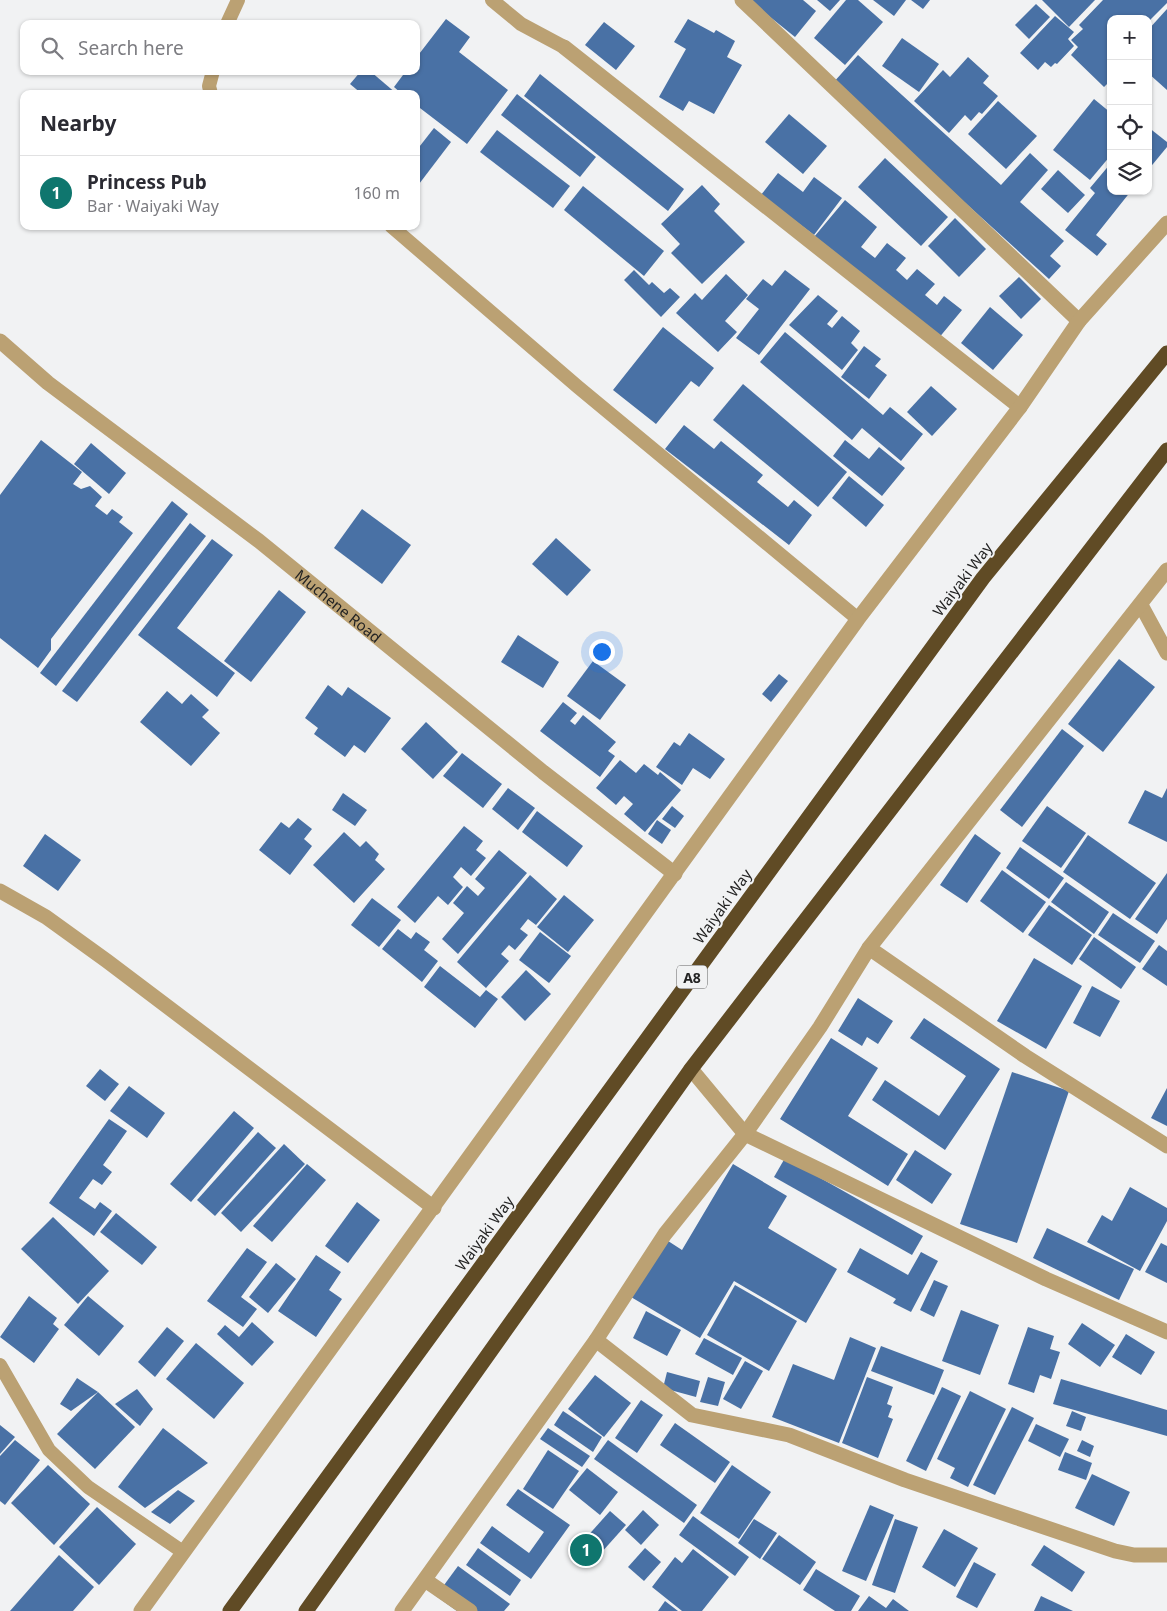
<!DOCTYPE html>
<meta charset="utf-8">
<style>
body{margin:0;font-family:"Noto Sans",sans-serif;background:#f2f2f3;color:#2b2b33}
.controls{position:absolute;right:15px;top:15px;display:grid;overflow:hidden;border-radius:10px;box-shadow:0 1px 4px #0004}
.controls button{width:45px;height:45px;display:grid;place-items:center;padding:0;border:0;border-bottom:1px solid #e1e1e2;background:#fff;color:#2b2b33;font:25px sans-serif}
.you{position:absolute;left:601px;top:651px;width:18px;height:18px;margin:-12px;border:4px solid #fff;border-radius:50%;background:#1a73e8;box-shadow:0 0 0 8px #1a73e833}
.badge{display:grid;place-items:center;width:32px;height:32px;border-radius:50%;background:#0f766e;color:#fff;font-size:16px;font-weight:700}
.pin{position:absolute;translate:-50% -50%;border:2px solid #fff;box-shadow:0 1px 5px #0006}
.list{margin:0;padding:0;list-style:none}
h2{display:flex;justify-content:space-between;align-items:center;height:65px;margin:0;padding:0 20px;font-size:21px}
h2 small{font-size:16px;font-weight:400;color:#7c7c81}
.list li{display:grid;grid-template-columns:32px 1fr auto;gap:15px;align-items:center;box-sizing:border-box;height:75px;padding:0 20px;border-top:1px solid #e1e1e2}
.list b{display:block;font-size:19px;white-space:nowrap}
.list p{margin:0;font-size:16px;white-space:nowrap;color:#7c7c81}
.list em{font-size:16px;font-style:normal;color:#7c7c81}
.icon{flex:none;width:28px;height:28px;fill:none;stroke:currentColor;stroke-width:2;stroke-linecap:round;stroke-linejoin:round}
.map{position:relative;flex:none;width:1167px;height:1611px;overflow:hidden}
.search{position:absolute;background:#fff;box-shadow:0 1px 4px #0004;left:20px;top:20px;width:400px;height:55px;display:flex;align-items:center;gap:12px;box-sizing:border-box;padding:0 18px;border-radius:10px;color:#7c7c81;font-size:19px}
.panel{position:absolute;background:#fff;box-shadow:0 1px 4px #0004;left:20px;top:90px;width:400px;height:140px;border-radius:10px}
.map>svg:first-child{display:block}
.building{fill:#4971a5}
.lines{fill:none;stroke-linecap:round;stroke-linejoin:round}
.lane{stroke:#bba173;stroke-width:14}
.street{stroke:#bba173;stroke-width:15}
.highway{stroke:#604b25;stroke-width:15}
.labels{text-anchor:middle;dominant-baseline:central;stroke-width:4;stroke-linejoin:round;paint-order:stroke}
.shield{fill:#f1f2f3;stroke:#616161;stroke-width:1}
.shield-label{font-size:14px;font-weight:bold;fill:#232323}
.street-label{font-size:15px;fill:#232323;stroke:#f1f2f3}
</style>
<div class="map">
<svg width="1167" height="1611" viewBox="0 0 1167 1611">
<rect width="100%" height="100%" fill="#f1f2f3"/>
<g class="building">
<path d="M749,0H803L816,11L795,37Z"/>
<path d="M817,0H840L830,11Z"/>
<path d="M846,0H858L883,22L845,65L814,38Z"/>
<path d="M873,0H906L894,16Z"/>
<path d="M911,0H930L923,9Z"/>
<path d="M1042,0H1095L1069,27Z"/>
<path d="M1103,0H1167V3L1148,22V19H1111V80L1104,87L1071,55L1078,47L1071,40L1083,29L1079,25Z"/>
<path d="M1036,4L1050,17L1029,39L1015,25Z"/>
<path d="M1167,9V90L1148,73V30Z"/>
<path d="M1055,16L1074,32L1068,39L1074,46L1057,64L1055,63L1051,67L1045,62L1038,70L1020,53Z"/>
<path d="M446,19L470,37L459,52L508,90L467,144L416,105V94H402L394,87L406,71H416V58Z"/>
<path d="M688,19L714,33L716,30L735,41L727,57L742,65L714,114L689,101L683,111L659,97L686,49L674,42Z"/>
<path d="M604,22L635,46L616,70L585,45Z"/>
<path d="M902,38L939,64L919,92L882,66Z"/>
<path d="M858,55L1001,185L1030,153L1048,170L1020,202L1064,241L1050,256L1061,266L1049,279L833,83Z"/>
<path d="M968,57L989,76L983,83L998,96L982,114L979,112L971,121L965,115L949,133L914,101L943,70L950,77Z"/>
<path d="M361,71H370L397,94H362L350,84Z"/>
<path d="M540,74L684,189L668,211L524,96Z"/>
<path d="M517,94L596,157L580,177L501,115Z"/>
<path d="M1094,99L1111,113V155L1090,180L1053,150Z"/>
<path d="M998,101L1037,136L1006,169L968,134Z"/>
<path d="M789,114L827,146L803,174L765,142Z"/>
<path d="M1148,127L1167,142V147L1148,170Z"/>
<path d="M434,128L451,142L416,188V151Z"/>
<path d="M497,130L570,186L553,208L480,152Z"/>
<path d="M885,158L948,217L921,246L858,187Z"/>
<path d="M1111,163V191H1131L1096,235L1107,244L1097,256L1065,230L1095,193L1090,188Z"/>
<path d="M1058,170L1085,195L1068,213L1041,189Z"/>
<path d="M778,173L803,192L814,177L842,198L814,235L761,195Z"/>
<path d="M702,185L720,204L714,211L745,242L702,284L671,253L680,244L661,224Z"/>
<path d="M583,186L664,251L644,276L564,210Z"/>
<path d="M845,200L877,227L861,247L875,258L887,243L906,258L896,270L907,280L917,269L935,284L925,295L937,305L944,296L962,310L938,339L814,237Z"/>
<path d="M955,218L986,249L959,277L928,246Z"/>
<path d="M634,270L649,285L652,282L664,293L670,288L680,297L661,317L624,280Z"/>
<path d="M785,270L810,289L759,355L736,338L759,309L746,299L763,279L772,286Z"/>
<path d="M726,274L748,295L725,321L737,332L718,352L676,313L695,293L702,300Z"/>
<path d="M1019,277L1041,299L1021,319L999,296Z"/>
<path d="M818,295L838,311L827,324L832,328L842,316L860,331L851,343L858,350L842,370L789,325Z"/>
<path d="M990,307L1023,335L993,370L961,343Z"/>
<path d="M663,327L714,368L699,387L691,381L656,424L613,390Z"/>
<path d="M785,332L883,415L890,407L923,434L901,461L862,428L852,440L760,362Z"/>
<path d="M864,346L881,359L875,366L887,375L869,399L841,377Z"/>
<path d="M743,384L847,472L818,507L713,420Z"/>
<path d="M931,386L957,409L932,436L907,412Z"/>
<path d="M684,425L714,449L721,441L763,475L757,482L788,507L794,500L812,515L789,545L665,449Z"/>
<path d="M41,440L82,472L73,484L81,489L90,486L102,497L95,506L107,515L112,509L123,517L119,522L133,533L51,639V650L38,668L0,638V495Z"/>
<path d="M845,440L869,459L879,447L905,468L882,496L833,456Z"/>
<path d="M91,443L126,473L109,494L74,464Z"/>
<path d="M849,476L884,505L866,527L832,498Z"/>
<path d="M172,501L188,514L56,686L40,673Z"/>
<path d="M362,509L411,545L382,584L334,548Z"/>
<path d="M190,523L206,536L77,702L62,691Z"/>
<path d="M556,538L591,570L567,596L532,564Z"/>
<path d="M212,539L233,555L177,628L235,673L217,697L138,635Z"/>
<path d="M279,590L306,612L251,682L224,661Z"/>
<path d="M518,635L559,662L543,688L501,662Z"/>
<path d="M1119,659L1155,687L1103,752L1068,724Z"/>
<path d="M593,661L626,685L600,720L567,696Z"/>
<path d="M779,674L788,681L771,702L762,694Z"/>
<path d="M328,685L342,696L348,687L391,718L365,753L354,745L345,757L314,734L318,728L305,718Z"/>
<path d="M167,691L182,704L191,694L209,710L202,717L220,733L191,766L140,722Z"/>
<path d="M563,702L577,713L570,721L575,725L583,715L616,742L608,751L615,756L600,777L540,731Z"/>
<path d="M426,722L458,752L433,779L401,749Z"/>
<path d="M1062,729L1084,746L1022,827L1000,810Z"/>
<path d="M689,733L725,759L710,779L693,768L682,785L656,767L674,742L680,746Z"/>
<path d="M462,753L502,784L483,808L443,776Z"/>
<path d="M620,760L636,773L644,764L658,775L660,772L681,790L645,832L624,814L633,804L624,796L616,805L596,788Z"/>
<path d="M508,788L535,808L518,830L492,809Z"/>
<path d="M1167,788V842L1128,823L1145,790L1162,798Z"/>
<path d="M343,793L367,810L355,826L332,810Z"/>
<path d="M672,806L684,816L675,828L662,819Z"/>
<path d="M1047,806L1086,833L1061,868L1022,841Z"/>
<path d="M537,811L583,846L567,867L522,832Z"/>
<path d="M298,818L312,829L304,839L312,846L290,875L259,850L281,822L289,828Z"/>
<path d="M657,820L671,830L662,844L648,834Z"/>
<path d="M464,826L483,841L476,850L486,858L471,876L461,867L453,877L463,887L448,905L438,896L415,923L397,907Z"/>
<path d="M344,832L360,847L366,841L379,854L375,860L385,869L354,903L313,865Z"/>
<path d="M45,834L81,860L58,891L23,866Z"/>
<path d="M975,834L1001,853L967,903L940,885Z"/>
<path d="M1088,835L1156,883L1130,919L1063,872Z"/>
<path d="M1020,847L1064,878L1049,899L1006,868Z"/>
<path d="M499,850L527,873L458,954L442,939L464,913L453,903L467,886L478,896L485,888L475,879Z"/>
<path d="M1002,870L1046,902L1023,933L980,901Z"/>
<path d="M1167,873V919L1157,934L1135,919Z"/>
<path d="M530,875L557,899L536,925L528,919L520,929L528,935L515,950L509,945L501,954L509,961L486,988L457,962Z"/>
<path d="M1066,882L1109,912L1094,934L1051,902Z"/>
<path d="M564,895L594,920L568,952L537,927Z"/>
<path d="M372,898L401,920L379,947L351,925Z"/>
<path d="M1049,905L1092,935L1072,965L1028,935Z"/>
<path d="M1113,913L1155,941L1140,963L1098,935Z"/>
<path d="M398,929L411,939L416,932L430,942L424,950L438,961L422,982L382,949Z"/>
<path d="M540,932L571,956L549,983L519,960Z"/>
<path d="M1094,937L1136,967L1121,989L1079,959Z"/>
<path d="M1159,945L1167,951V986L1142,969Z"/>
<path d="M1034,958L1082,986L1046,1049L997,1021Z"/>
<path d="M440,966L480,997L486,990L498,999L475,1028L424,987Z"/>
<path d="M526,970L551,994L525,1021L501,997Z"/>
<path d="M1092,986L1120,1001L1100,1037L1073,1023Z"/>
<path d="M858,998L893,1021L878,1044L867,1037L862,1046L838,1031Z"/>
<path d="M924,1018L1000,1069L945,1150L872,1100L885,1080L939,1116L966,1076L910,1038Z"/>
<path d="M831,1038L878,1068L848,1116L908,1154L888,1186L780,1119Z"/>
<path d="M100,1069L119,1084L105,1101L86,1086Z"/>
<path d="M1012,1072L1069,1091L1017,1243L960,1224Z"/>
<path d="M129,1086L165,1113L147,1138L110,1111Z"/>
<path d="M1167,1088V1126L1151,1118Z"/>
<path d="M234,1111L254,1128L191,1202L170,1184Z"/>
<path d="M109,1119L127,1131L103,1165L112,1172L102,1185L93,1179L79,1198L95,1209L100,1202L112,1211L94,1236L49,1203Z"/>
<path d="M258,1132L276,1148L215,1216L197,1200Z"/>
<path d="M284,1144L305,1164L241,1232L221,1213Z"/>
<path d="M915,1150L952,1174L932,1204L896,1180Z"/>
<path d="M785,1158L923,1236L912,1255L774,1177Z"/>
<path d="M307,1164L326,1180L272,1242L253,1226Z"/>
<path d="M733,1164L787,1196L768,1228L837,1269L806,1323L734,1281L700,1338L631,1297L665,1239L682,1250Z"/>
<path d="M1130,1187L1167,1208V1221L1140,1271L1087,1242L1102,1215L1112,1221Z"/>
<path d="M357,1202L380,1220L348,1263L325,1246Z"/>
<path d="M116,1213L157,1247L142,1265L100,1232Z"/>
<path d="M53,1217L109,1271L78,1304L21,1249Z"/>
<path d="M1047,1228L1134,1269L1119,1300L1033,1258Z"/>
<path d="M1161,1243L1167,1246V1283L1145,1272Z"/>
<path d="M247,1248L267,1262L241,1297L257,1309L243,1327L207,1301Z"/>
<path d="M860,1248L908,1275L921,1252L938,1261L911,1312L893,1303L896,1299L847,1272Z"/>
<path d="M316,1255L341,1272L329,1290L342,1299L316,1337L278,1311Z"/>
<path d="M276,1263L296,1279L268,1313L249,1297Z"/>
<path d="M934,1280L948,1286L934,1317L920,1310Z"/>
<path d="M735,1285L797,1321L769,1371L707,1335Z"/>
<path d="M29,1296L57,1318L53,1324L59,1329L34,1363L0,1337Z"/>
<path d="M88,1296L124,1326L99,1356L64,1325Z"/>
<path d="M961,1310L999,1325L980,1375L942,1361Z"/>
<path d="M646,1311L681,1330L667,1356L633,1338Z"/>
<path d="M252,1322L274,1342L252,1366L217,1334L225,1325L239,1337Z"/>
<path d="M1082,1323L1115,1345L1100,1367L1068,1344Z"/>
<path d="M167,1327L184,1341L155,1377L138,1362Z"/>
<path d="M1028,1327L1054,1336L1050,1349L1060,1352L1051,1379L1040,1375L1034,1393L1008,1384Z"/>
<path d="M1126,1334L1155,1352L1141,1375L1112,1357Z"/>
<path d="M850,1337L876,1348L839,1443L772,1417L793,1364L834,1380Z"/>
<path d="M704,1338L742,1358L733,1375L695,1354Z"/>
<path d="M196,1343L244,1383L214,1419L166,1379Z"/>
<path d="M881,1346L944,1370L934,1395L871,1371Z"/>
<path d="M745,1361L763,1371L741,1409L723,1399Z"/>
<path d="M667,1372L700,1381L696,1397L663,1388Z"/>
<path d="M595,1375L631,1403L604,1437L568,1409Z"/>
<path d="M708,1377L725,1382L718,1406L700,1402Z"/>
<path d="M867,1377L893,1387L887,1404L892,1406L888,1417L893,1419L878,1458L842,1443Z"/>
<path d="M77,1378L98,1392L71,1411L60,1404Z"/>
<path d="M1061,1379L1167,1410V1436L1053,1404Z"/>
<path d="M942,1387L961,1396L926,1471L906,1461Z"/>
<path d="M137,1389L153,1409L140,1426L115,1404Z"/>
<path d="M970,1391L1006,1409L968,1487L950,1478L955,1468L937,1459Z"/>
<path d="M98,1392L135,1427L95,1469L57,1434Z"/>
<path d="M641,1400L663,1415L637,1453L615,1438Z"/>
<path d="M1012,1407L1034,1418L995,1495L973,1485Z"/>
<path d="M563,1411L602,1437L593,1452L554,1425Z"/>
<path d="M1072,1411L1086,1417L1081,1431L1066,1426Z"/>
<path d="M675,1423L730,1462L715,1483L660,1445Z"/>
<path d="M1036,1424L1069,1439L1060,1457L1028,1441Z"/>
<path d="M0,1425L15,1437L0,1454Z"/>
<path d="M163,1428L208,1463L145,1508L118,1487Z"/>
<path d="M548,1428L590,1456L582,1467L540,1439Z"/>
<path d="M15,1440L40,1460L5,1505L0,1501V1456Z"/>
<path d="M608,1440L697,1505L684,1523L594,1459Z"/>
<path d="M1082,1440L1094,1446L1090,1457L1077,1451Z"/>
<path d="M548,1450L579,1471L553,1509L523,1489Z"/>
<path d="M1065,1452L1092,1463L1086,1480L1058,1470Z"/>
<path d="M48,1465L90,1504L54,1545L11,1503Z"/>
<path d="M732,1465L771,1492L739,1539L700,1513Z"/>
<path d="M587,1468L618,1492L600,1515L569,1490Z"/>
<path d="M1092,1474L1130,1492L1114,1526L1075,1508Z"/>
<path d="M518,1489L570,1525L531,1579L480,1543L492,1526L529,1553L544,1532L506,1505Z"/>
<path d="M178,1490L195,1501L170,1524L151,1512Z"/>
<path d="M870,1505L894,1515L866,1581L842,1571Z"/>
<path d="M97,1507L136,1544L99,1585L59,1547Z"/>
<path d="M643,1510L659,1525L641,1545L625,1530Z"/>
<path d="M610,1511L626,1525L592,1563L576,1549Z"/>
<path d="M693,1516L749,1557L735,1576L679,1535Z"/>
<path d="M754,1519L777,1533L760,1559L738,1543Z"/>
<path d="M895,1519L918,1527L895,1593L872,1585Z"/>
<path d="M944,1529L978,1548L955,1587L922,1567Z"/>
<path d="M779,1535L816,1562L800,1585L762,1559Z"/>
<path d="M1044,1545L1085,1572L1072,1592L1031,1565Z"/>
<path d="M478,1548L521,1580L510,1596L466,1565Z"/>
<path d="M645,1548L661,1562L644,1581L628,1567Z"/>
<path d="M693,1549L729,1577L702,1611H682L652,1587L675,1557L682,1563Z"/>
<path d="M59,1555L94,1587L73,1611H10Z"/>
<path d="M974,1562L996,1574L977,1608L956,1597Z"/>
<path d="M458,1566L510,1604L504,1611H457L436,1596Z"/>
<path d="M816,1569L860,1596L851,1611H835L803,1590Z"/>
<path d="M869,1596L886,1608L893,1599L909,1611H858Z"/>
<path d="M1041,1596L1073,1611H1034Z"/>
<path d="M665,1601L678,1611H658Z"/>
</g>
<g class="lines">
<g class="lane">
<path d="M492,0L521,24L564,47"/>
<path d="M227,24L238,0"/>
<path d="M211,94L209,86L213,71"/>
<path d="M391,226L578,387L858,619"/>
<path d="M0,1365L49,1450L88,1487L183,1552"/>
</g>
<g class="street">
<path d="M742,0L1079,321"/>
<path d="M564,47L1020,407"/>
<path id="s1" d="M0,341L48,383L259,541L543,772L675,874"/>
<path d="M1141,605L1167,653"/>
<path d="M0,891L46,917L107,961L434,1208"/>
<path d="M869,948L1025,1056L1167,1146"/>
<path d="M691,1069L745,1134L1046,1279L1167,1332"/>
<path d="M596,1340L692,1415L789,1435L905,1480L1115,1551L1134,1555H1167"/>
<path d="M425,1580L470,1611"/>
<path d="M141,1611L858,619L1020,407L1079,321L1167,223"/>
<path d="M402,1611L596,1340L665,1234L745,1134L820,1027L869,948L1167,570"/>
</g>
<g class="highway">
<path d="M230,1611L983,578L1167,353"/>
<path d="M306,1611L691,1069L1167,450"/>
</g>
</g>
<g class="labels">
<rect class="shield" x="677" y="965.5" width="30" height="23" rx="4"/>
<g class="shield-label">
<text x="692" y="977">A8</text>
</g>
<g class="street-label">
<text transform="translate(962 579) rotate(-53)">Waiyaki Way</text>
<text stroke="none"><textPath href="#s1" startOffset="430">Muchene Road</textPath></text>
<text transform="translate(722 906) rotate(-54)">Waiyaki Way</text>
<text transform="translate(484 1233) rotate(-54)">Waiyaki Way</text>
</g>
</g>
</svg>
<div class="controls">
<button>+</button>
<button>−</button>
<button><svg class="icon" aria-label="locate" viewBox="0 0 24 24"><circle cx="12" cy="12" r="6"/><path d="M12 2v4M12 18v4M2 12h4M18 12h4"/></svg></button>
<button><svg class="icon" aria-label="layers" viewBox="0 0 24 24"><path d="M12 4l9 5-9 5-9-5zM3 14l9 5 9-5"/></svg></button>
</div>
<div class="you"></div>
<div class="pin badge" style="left:586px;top:1550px">1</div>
<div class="search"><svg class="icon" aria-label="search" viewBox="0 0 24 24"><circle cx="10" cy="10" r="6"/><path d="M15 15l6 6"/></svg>Search here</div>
<section class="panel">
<h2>Nearby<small></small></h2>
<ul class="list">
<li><span class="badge">1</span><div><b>Princess Pub</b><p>Bar · Waiyaki Way</p></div><em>160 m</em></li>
</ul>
</section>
</div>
